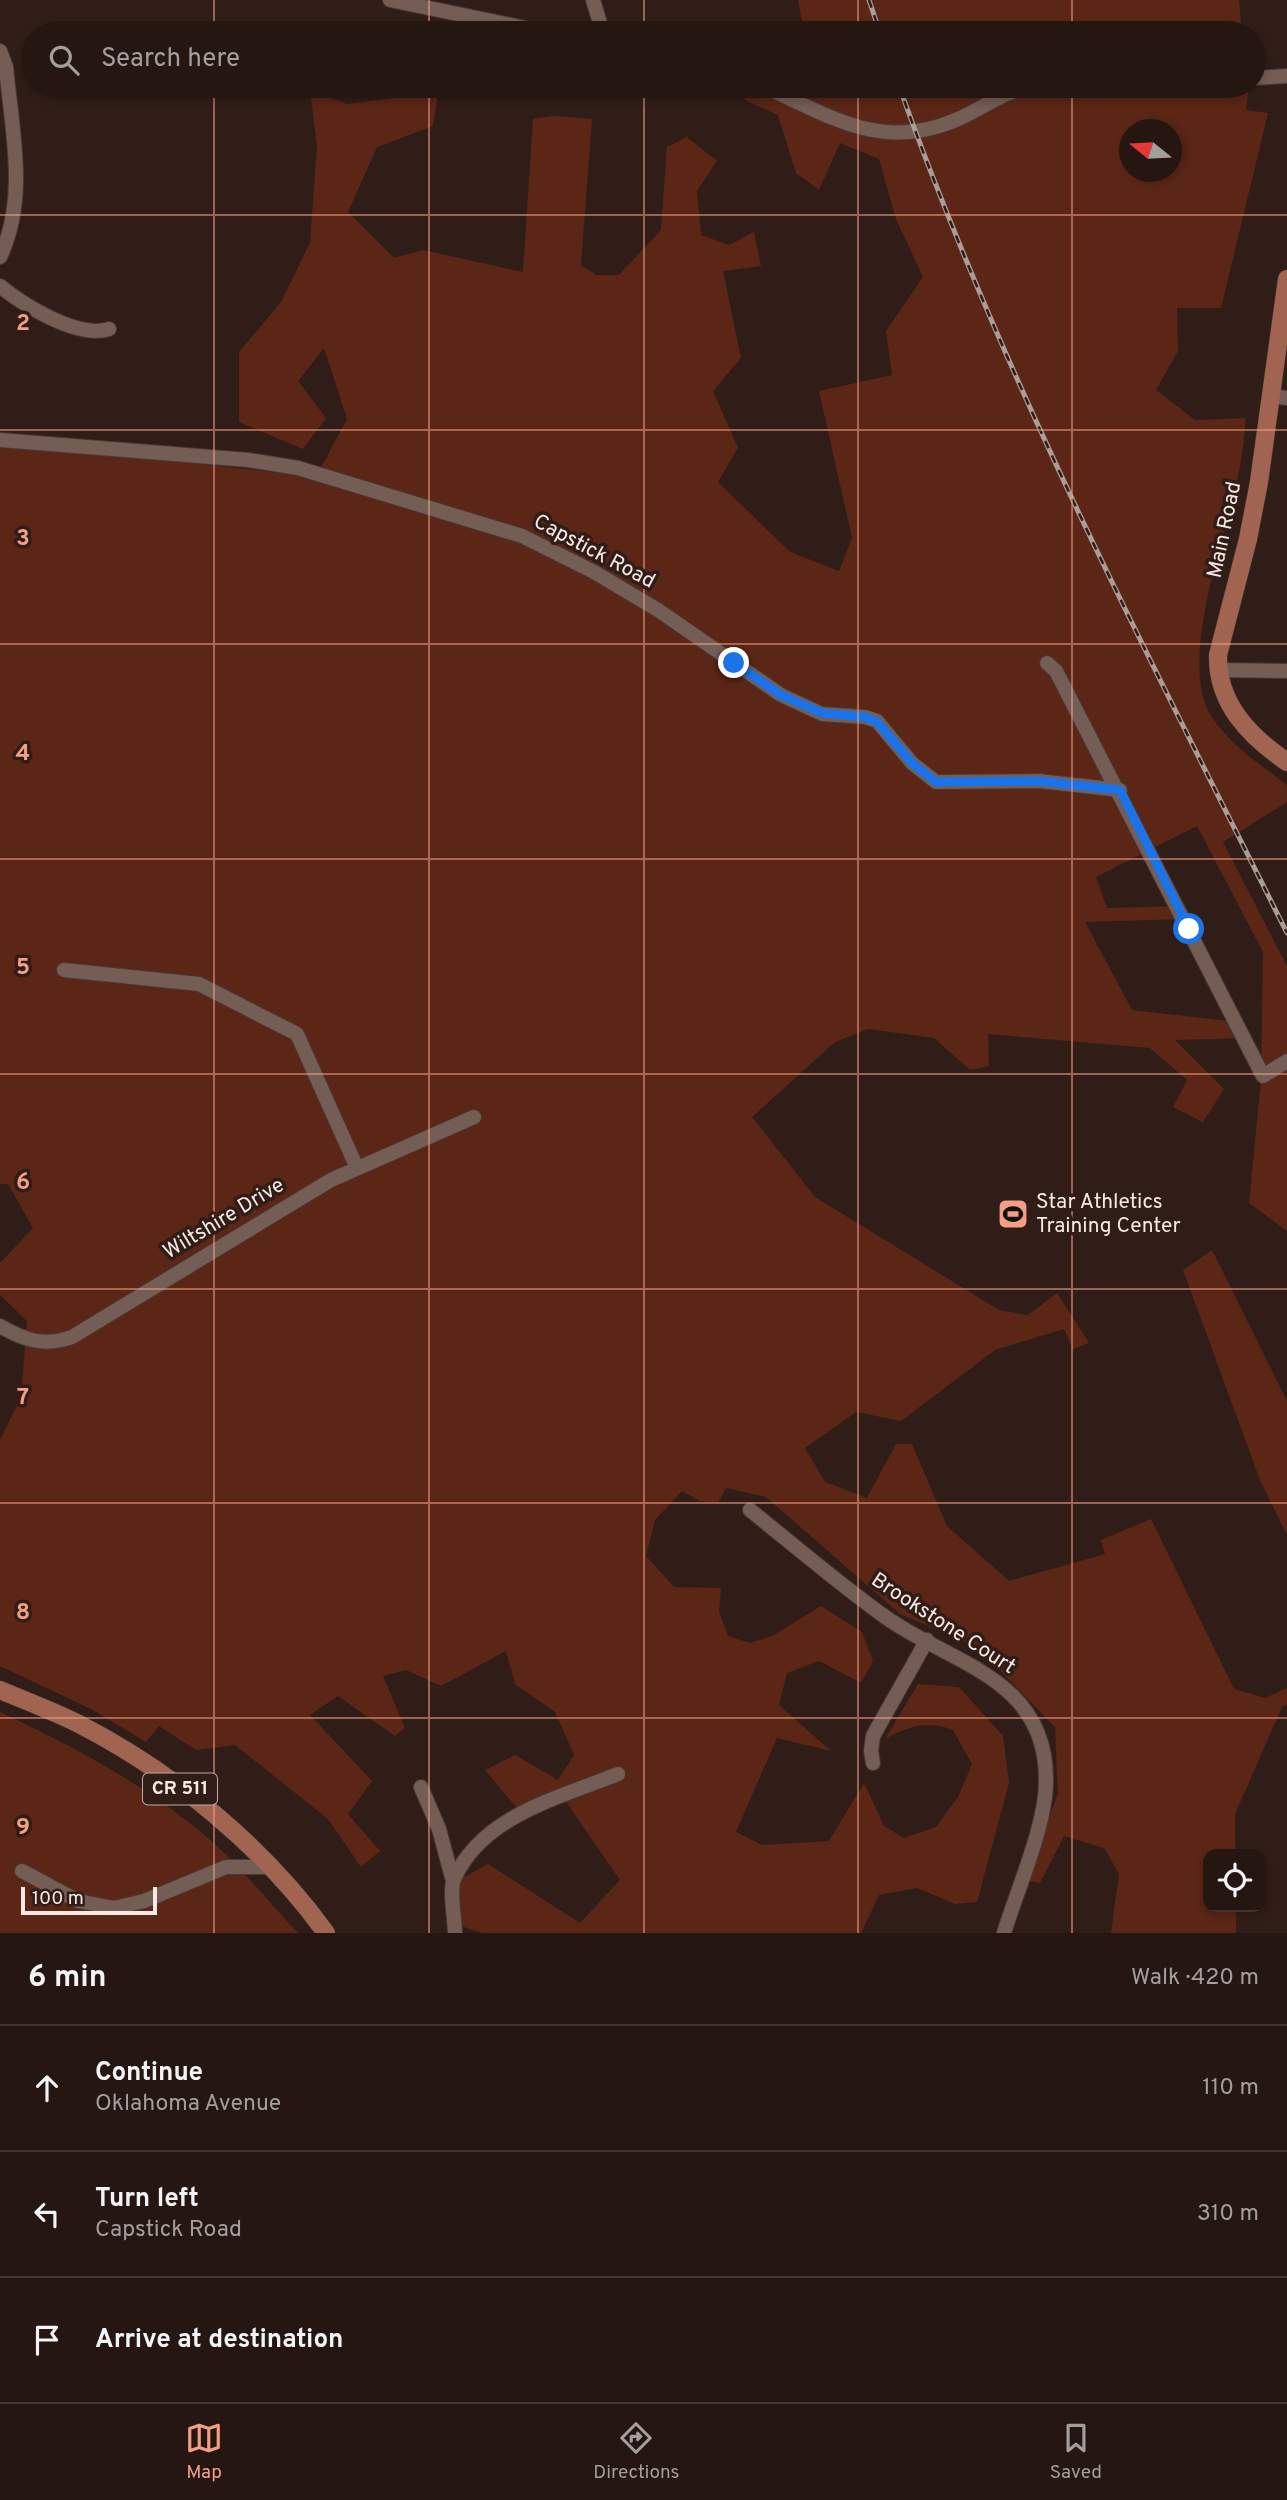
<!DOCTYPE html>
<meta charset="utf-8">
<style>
body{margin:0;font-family:Overpass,sans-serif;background:#31231f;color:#f1f3f6}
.controls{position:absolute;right:21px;bottom:21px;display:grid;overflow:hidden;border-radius:14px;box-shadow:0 4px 10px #0003}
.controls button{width:63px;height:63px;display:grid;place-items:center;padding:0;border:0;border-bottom:2px solid #423531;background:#251611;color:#f1f3f6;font:35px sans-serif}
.compass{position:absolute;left:1119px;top:119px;width:63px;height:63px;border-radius:50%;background:#251611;box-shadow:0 4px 10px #0003;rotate:288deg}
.scale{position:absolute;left:21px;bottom:18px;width:136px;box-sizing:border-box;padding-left:7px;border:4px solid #f7e9e5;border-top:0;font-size:19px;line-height:24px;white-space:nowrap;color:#f7e9e5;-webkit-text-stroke:5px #311d17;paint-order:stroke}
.stop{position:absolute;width:21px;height:21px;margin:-16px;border:5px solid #1a73e8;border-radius:50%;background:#fff}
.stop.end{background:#1a73e8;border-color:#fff;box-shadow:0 2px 7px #0008}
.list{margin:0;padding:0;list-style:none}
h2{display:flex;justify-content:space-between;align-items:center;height:91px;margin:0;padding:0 28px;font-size:30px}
h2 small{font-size:23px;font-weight:400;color:#a39f9f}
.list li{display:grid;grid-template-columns:46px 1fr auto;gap:21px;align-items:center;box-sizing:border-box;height:126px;padding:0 28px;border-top:2px solid #423531}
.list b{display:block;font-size:26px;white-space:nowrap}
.list p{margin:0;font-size:23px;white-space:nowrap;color:#a39f9f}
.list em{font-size:23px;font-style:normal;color:#a39f9f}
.icon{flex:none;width:38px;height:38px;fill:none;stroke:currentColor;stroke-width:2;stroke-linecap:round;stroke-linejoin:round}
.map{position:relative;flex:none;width:1287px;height:1933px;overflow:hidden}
.search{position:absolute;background:#251611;box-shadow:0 4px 10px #0003;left:21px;right:21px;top:21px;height:77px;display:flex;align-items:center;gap:18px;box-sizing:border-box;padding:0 24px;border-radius:38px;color:#a39f9f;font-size:26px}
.sheet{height:469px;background:#251611}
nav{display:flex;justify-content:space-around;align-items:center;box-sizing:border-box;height:98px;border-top:2px solid #423531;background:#251611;font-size:19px;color:#a39f9f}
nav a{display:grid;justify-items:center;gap:4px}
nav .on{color:#f39f85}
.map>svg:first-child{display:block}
.green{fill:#5b2616;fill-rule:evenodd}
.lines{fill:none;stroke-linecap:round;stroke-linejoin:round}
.minor-casing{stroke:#493935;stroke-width:16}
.major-casing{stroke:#493935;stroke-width:19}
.minor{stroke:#745d55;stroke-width:14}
.major{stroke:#a16451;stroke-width:18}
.rail-casing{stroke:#ac9c97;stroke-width:5}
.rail{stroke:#311d17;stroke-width:2.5;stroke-dasharray:8;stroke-linecap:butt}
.route{stroke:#1a73e8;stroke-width:9}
.grid{fill:none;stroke:#f39f85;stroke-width:2;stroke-opacity:0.55}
.labels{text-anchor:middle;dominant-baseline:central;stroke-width:7;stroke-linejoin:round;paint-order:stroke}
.shield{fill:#311d17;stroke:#bcaca7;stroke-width:2}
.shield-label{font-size:19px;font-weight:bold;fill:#f7e9e5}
.street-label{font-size:21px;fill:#f7e9e5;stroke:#311d17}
.poi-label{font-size:21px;fill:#f7e9e5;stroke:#311d17;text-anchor:start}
.grid-label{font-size:23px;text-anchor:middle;font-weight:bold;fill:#f39f85;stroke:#311d17;stroke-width:7;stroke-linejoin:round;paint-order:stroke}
</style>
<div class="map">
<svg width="1287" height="1933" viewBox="0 0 1287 1933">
<rect width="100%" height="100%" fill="#311d17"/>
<g class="green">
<path d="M798,0H1239L1242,33H804Z"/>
<path d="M419,86H439L433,126L377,147L348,212L394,258L423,250L523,272L533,119L553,116L592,119L581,265L596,275H619L661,230L667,147L687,137L717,161L697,191L701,235L729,245L754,232L761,266L723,271L741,358L713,391L738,448L718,482L790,552L839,571L852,538L819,391L892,375L886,331L923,277L896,219L879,159L840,143L819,190L796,173L778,115L745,100V86H1249L1246,110L1268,113L1221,308H1177L1178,351L1156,390L1195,420L1246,418C1244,436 1243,454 1239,471C1227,532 1179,657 1209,712C1227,744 1259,763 1287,785V802L1223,842L1287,966V1231L1249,1203L1261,1080L1263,952L1197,826L1096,877L1107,908L1179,906L1185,919L1085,922L1132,1010L1238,1022L1246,1038L1175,1040L1224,1089L1203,1122L1173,1107L1187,1080L1150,1048L988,1034L989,1066L970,1070L934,1038L868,1029L835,1042L752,1117L815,1197L999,1310L1028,1315L1057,1293L1089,1343L1073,1349L1064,1329L995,1350L901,1421L856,1412L805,1448L825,1482L867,1498L896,1444H912L947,1526L1009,1581L1105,1554L1101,1540L1151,1519L1234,1689L1265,1698L1287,1688V1704L1282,1707L1235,1814V1854H1208V1907H1236V1933H1111L1119,1874L1104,1848L1064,1836L1040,1883L1027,1881L1058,1793L1055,1727L977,1647L900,1614L766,1497L726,1488L718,1503L700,1501L682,1491L655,1520L646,1556L674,1587L721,1588L719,1611L728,1636L750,1643L772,1636L821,1606L862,1632L873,1661L861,1683L819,1661L787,1673L779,1705L831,1751L777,1738L736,1832L762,1845L829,1841L864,1783L884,1826L904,1838L936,1827L958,1797L972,1764L953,1730C927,1720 909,1726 885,1739L918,1684L959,1687L1003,1736L1009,1783L977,1902L955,1904L917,1888L879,1895L861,1933H482L455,1924V1882L488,1864L580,1923L620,1880L564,1799L522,1814L485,1770L515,1755L558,1780L574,1755L555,1712L515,1684L506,1651L441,1686L406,1670L383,1676L405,1728L395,1736L338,1696L310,1715L372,1781L348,1814L380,1851L361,1867L328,1819L235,1745L196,1750L159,1726L146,1742L93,1710L0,1666V1440L21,1397L27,1321L0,1295V1263L33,1228L8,1184H0V441L316,477L347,419L324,348L298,381L326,418L303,449L239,422V352L281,302L310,243L317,145L310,90L347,104L402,97ZM1130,130H1172V172H1130Z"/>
<path d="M1212,1250L1287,1401V1535L1260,1480L1183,1270Z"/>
<path d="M0,1712C77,1748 154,1789 218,1847C246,1873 271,1905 298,1933H0Z"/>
</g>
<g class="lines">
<g class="minor-casing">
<g id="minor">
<path d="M390,0L549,33"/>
<path d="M593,0L603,33"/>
<path d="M904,30L905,33"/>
<path d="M0,51L6,67C12,131 28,198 0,257"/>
<path d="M1254,78L1287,76"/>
<path d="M763,86C830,116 881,152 956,120C982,109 1005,90 1034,86"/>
<path d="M957,86H992"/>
<path d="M0,286C23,305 78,339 109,329"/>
<path d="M1271,396L1287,398"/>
<path d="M0,440L248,460L298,468L522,536L594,572L658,610L781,695L822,714L865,717L877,721L912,763L936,782L1039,781L1120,790"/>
<path d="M1047,663L1056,671L1263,1076L1287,1061"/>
<path d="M1217,670L1287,671"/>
<path d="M64,970L199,984L297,1034L357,1168"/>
<path d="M0,1326C24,1340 44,1347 72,1337L331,1180L474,1117"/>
<path d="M750,1510C794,1545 838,1583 884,1616C950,1664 1046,1677 1046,1779C1047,1823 1017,1890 1004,1933"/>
<path d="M873,1763L871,1751L873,1736L927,1640"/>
<path d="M421,1787L439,1829L453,1881"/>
<path d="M22,1871L78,1901L114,1908L144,1901L226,1867H272"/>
<path d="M455,1933C455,1919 449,1892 454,1879C482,1816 558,1798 618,1774"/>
</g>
</g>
<g class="major-casing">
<g id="major">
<path d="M1287,279L1259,482L1248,539L1218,655C1217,703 1249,736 1287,762"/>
<path d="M0,1690C26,1701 53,1711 79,1724C174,1773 263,1846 326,1933"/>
</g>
</g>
<use href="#minor" class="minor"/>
<use href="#major" class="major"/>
<g class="rail-casing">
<g id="rail">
<path d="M869,0L880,33"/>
<path d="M899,86C1003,379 1148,655 1287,933"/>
</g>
</g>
<use href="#rail" class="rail"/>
</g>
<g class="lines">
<path class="route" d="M734,663L781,695L822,713L865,717L877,722L912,763L936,782L1039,781L1120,790L1189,929"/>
</g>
<path class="grid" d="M214,0V33M429,0V33M644,0V33M858,0V33M1072,0V33M214,86V1933M429,86V1933M644,86V1933M858,86V1933M1072,86V1933M0,215H1287M0,430H1287M0,644H1287M0,859H1287M0,1074H1287M0,1289H1287M0,1503H1287M0,1718H1287"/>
<defs>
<g id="stadium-square" transform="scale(1.575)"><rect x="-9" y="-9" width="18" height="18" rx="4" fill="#f39f85" stroke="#311d17"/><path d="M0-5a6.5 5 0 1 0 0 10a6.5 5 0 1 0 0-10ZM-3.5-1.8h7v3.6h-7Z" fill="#111"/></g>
</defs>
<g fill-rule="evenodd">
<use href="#stadium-square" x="1013" y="1214"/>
</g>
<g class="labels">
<rect class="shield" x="143" y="1773.5" width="74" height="31" rx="5"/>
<g class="shield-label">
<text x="180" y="1789">CR 511</text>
</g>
<g class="street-label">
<text transform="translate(1225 530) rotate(-78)">Main Road</text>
<text transform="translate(594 552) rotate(28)">Capstick Road</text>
<text transform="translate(224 1219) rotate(-31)">Wiltshire Drive</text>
<text transform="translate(943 1624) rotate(33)">Brookstone Court</text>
</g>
<g class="poi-label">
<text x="1036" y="1202">Star Athletics<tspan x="1036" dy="24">Training Center</tspan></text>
</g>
</g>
<g class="grid-label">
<text x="23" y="330">2</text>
<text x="23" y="545">3</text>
<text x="23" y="760">4</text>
<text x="23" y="974">5</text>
<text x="23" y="1189">6</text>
<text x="23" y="1404">7</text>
<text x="23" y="1619">8</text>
<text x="23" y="1834">9</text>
</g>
</svg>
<div class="controls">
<button><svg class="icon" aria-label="locate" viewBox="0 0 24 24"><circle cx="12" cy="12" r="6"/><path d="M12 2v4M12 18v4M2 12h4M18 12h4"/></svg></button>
</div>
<svg class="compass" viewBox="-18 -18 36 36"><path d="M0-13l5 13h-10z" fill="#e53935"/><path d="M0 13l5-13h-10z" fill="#a39f9f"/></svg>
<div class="scale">100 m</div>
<div class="stop" style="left:1189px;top:929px"></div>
<div class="stop end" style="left:734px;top:663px"></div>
<div class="search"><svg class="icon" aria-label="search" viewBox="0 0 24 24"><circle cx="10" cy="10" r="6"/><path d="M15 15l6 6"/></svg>Search here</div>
</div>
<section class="sheet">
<h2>6 min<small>Walk · 420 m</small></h2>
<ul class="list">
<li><svg class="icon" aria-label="ahead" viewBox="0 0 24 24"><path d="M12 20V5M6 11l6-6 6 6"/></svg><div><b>Continue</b><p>Oklahoma Avenue</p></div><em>110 m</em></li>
<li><svg class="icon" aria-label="left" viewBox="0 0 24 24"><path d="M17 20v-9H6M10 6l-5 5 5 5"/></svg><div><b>Turn left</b><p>Capstick Road</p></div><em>310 m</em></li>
<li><svg class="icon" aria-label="arrive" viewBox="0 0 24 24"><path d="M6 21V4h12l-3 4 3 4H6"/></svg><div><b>Arrive at destination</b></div></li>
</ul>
</section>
<nav>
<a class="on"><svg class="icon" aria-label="map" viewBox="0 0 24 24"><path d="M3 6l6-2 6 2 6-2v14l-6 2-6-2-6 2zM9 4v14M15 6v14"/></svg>Map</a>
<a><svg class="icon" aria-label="directions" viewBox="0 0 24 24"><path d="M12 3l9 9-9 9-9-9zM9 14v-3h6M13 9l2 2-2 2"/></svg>Directions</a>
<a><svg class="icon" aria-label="saved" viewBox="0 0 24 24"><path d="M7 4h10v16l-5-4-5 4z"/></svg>Saved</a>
</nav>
